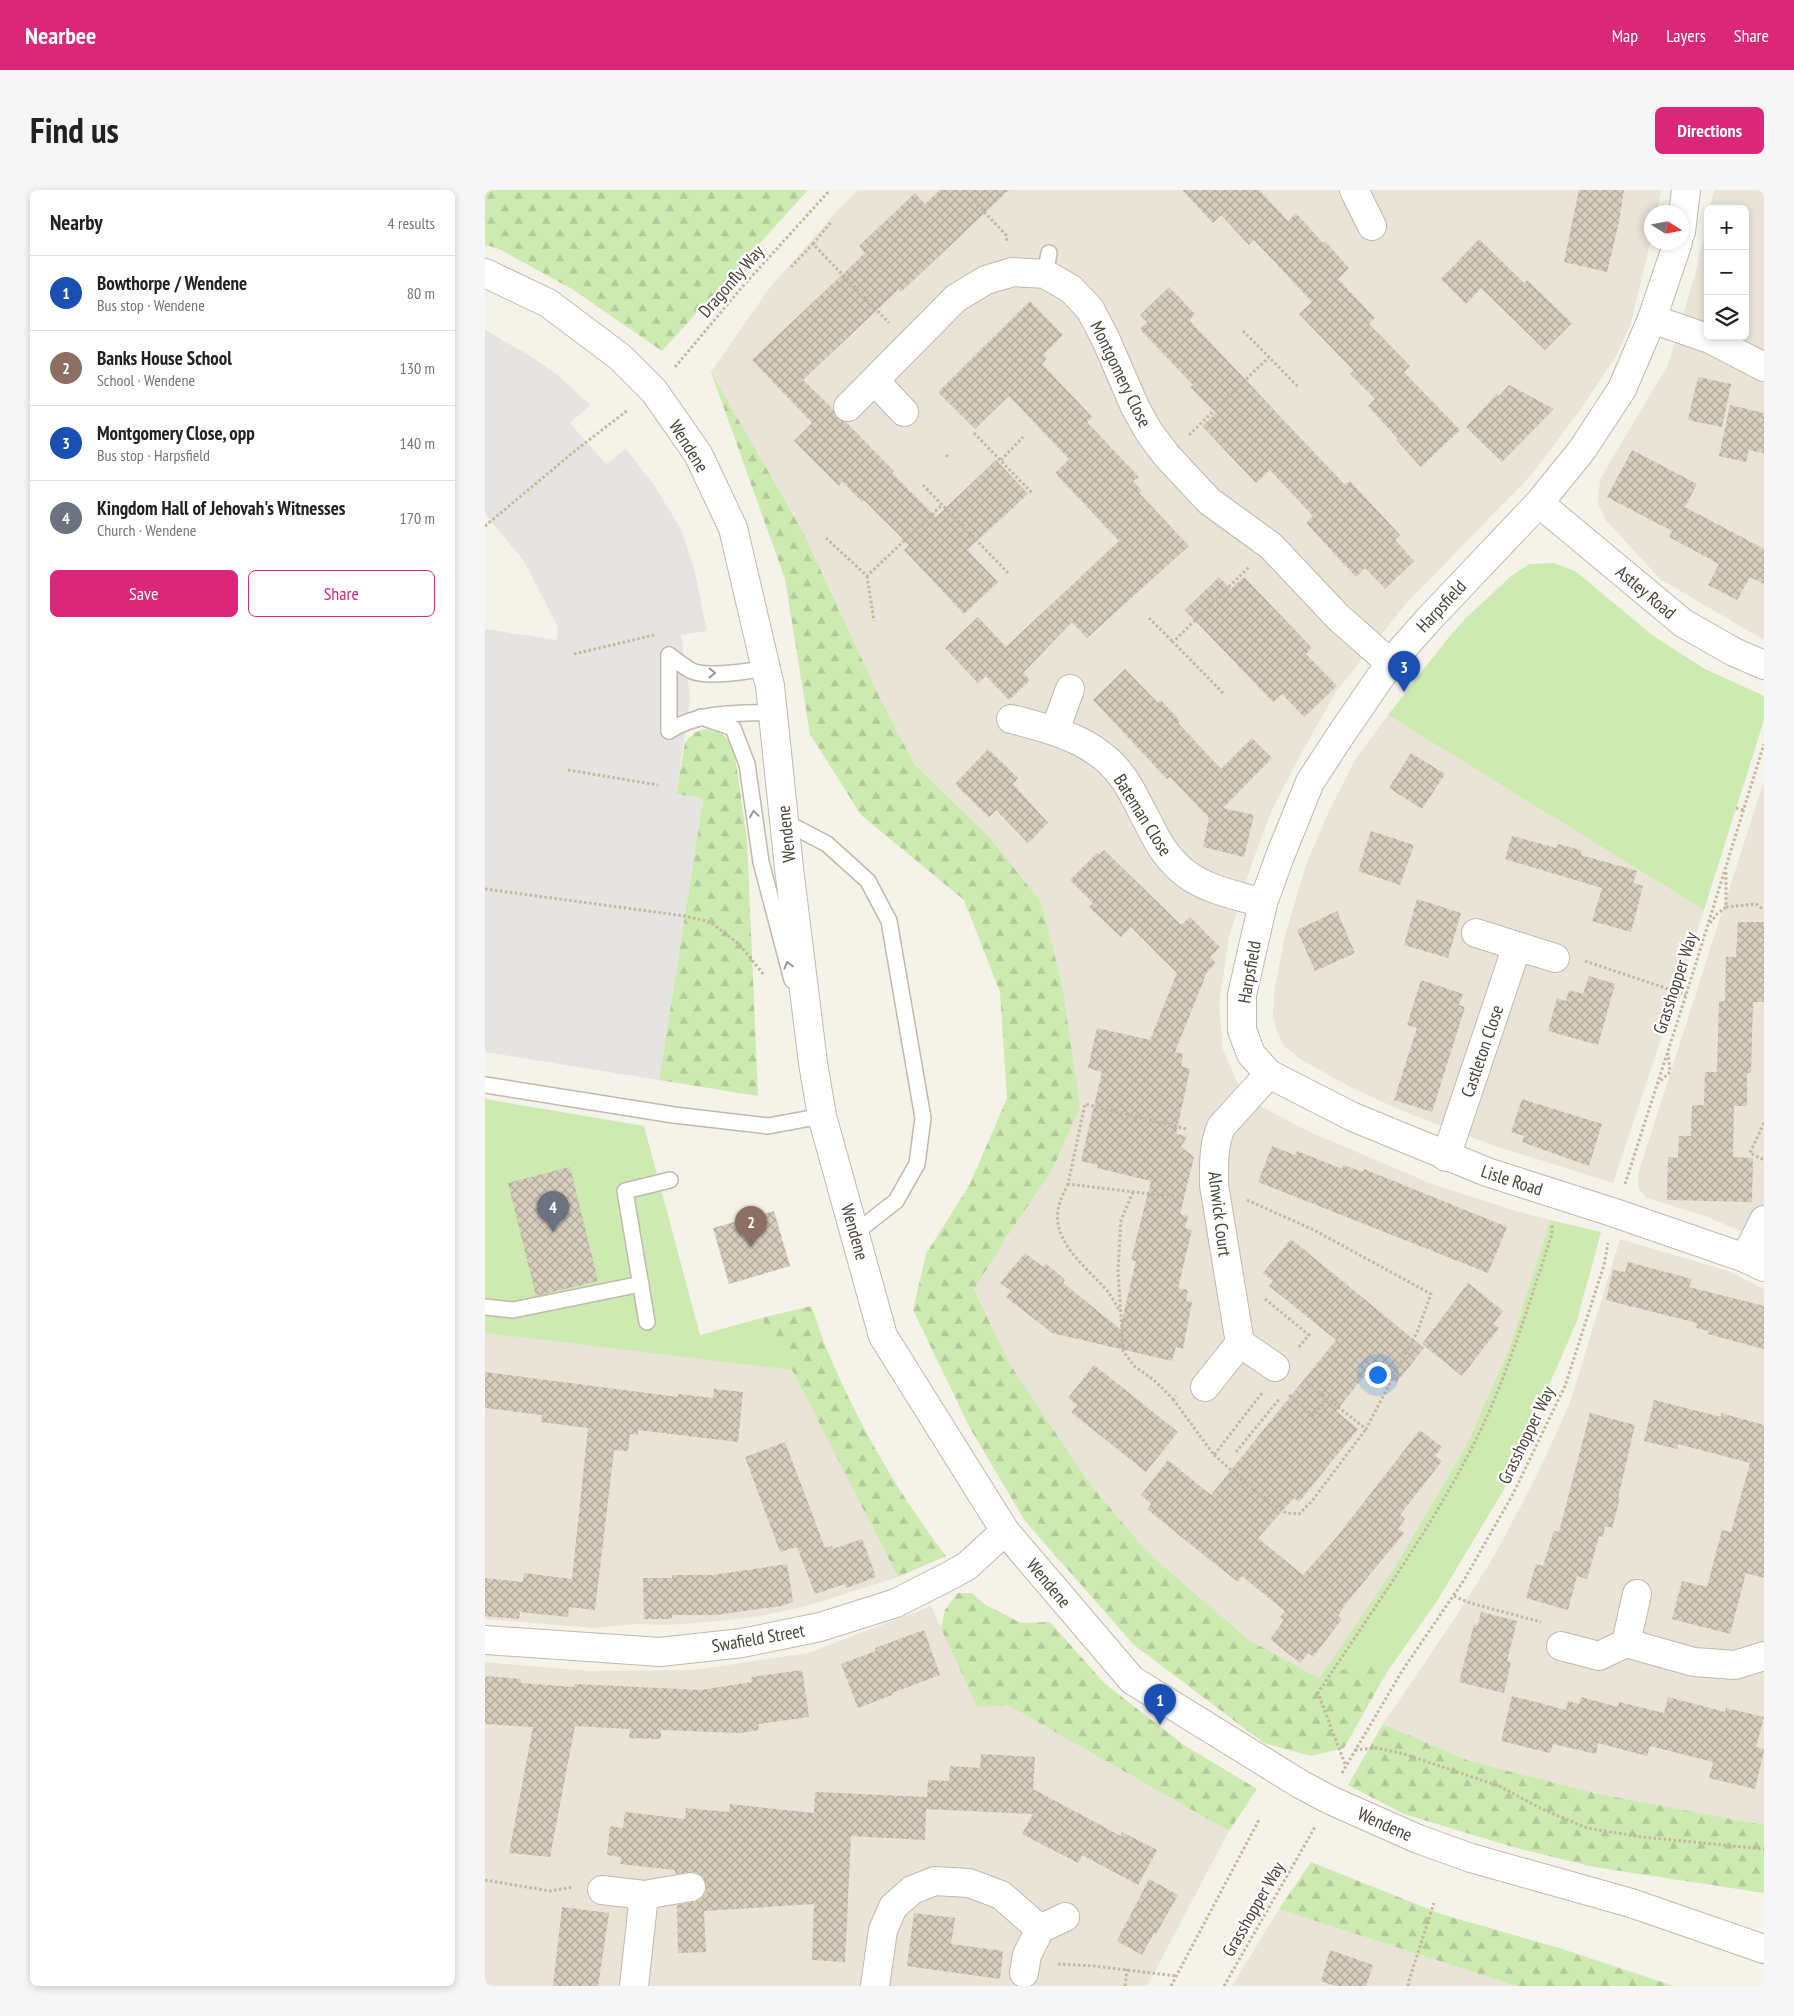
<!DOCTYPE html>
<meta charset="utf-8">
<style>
body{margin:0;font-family:"PT Sans Narrow",sans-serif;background:#f6f6f6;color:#202124}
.controls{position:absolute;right:15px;top:15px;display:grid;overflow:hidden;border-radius:8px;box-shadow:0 2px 8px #0003}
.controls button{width:45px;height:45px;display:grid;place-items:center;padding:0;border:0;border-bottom:1px solid #e0e0e0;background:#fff;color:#202124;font:25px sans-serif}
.compass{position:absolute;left:1159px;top:15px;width:45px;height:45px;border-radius:50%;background:#fff;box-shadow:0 2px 8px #0003;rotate:101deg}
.you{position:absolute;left:892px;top:1184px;width:18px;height:18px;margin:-12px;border:4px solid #fff;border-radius:50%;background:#1a73e8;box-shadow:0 0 0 8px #1a73e833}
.badge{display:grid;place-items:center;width:32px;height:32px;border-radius:50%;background:#db2777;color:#fff;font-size:16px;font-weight:700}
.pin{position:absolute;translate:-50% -41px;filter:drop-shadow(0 1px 2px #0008)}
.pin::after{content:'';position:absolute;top:26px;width:18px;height:15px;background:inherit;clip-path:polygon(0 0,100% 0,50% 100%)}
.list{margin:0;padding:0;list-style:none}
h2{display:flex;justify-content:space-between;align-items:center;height:65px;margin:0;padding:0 20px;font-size:21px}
h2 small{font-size:16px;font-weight:400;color:#757577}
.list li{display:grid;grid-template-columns:32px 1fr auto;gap:15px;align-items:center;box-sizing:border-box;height:75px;padding:0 20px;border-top:1px solid #e0e0e0}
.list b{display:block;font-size:19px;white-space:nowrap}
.list p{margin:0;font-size:16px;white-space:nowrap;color:#757577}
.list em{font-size:16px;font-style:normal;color:#757577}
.actions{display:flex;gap:10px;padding:15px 20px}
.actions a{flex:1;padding:11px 0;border:1px solid #db2777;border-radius:8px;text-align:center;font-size:18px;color:#db2777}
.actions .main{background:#db2777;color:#fff}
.icon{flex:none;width:28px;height:28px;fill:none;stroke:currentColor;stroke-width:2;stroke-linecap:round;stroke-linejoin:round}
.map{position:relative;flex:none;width:1279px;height:1796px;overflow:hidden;border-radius:8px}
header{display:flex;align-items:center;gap:30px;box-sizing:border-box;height:70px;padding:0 25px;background:#db2777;color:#fff}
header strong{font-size:24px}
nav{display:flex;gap:28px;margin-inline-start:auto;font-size:18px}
.intro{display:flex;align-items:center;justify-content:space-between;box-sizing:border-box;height:120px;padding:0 30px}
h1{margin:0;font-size:35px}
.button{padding:12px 22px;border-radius:8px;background:#db2777;color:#fff;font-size:18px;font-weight:700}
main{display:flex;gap:30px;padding:0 30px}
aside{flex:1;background:#fff;border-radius:8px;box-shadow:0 2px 8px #0003}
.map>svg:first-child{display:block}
.residential{fill:#e9e4d7}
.green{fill:#cdeab1}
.forest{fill:url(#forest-firs)}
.parking{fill:#e6e4e0}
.building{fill:url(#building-cross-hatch)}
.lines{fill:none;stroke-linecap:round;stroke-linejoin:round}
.service-casing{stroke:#c1baab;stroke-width:18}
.minor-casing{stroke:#c1baab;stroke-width:30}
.path{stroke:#c3b79c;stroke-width:3;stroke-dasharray:2.5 2.5;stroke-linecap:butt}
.service{stroke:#fff;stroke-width:15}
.minor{stroke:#fff;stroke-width:28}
.oneway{stroke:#9b9891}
.labels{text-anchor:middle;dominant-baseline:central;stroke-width:4.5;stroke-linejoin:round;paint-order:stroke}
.street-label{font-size:18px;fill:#494337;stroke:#fff}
</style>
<header>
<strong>Nearbee</strong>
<nav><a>Map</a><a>Layers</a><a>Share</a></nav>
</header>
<div class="intro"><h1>Find us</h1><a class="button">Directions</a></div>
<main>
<aside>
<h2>Nearby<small>4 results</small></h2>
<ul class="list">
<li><span class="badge" style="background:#1a4fb4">1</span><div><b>Bowthorpe / Wendene</b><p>Bus stop · Wendene</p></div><em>80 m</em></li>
<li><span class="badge" style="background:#8d6e63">2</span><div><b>Banks House School</b><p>School · Wendene</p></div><em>130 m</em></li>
<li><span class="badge" style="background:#1a4fb4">3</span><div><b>Montgomery Close, opp</b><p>Bus stop · Harpsfield</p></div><em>140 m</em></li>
<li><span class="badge" style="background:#6b7280">4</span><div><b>Kingdom Hall of Jehovah's Witnesses</b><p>Church · Wendene</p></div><em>170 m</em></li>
</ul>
<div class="actions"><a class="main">Save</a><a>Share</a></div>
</aside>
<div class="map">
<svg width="1279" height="1796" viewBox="0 0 1279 1796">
<defs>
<pattern id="forest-firs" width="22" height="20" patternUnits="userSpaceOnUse" patternTransform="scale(1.25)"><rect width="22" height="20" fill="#cdeab1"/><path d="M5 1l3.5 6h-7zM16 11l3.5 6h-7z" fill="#b2ca99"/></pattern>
<pattern id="building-cross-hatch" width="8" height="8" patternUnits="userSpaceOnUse" patternTransform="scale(1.25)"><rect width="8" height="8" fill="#d7cebe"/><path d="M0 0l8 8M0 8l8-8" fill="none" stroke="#b0a99b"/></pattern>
</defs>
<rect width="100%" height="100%" fill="#f5f2e9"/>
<g class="residential">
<path d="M373,0H1176L1172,22H1166V49L1146,133L1131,166L1098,216L1048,283L919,416L851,502L813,569L787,620L767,673L744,747L734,814L738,860L756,901L777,917L825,942L947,994L1031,1021L1065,1030L1025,1157L981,1256L908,1380L834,1488L764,1450L663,1363L604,1293L524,1173L489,1098L531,1033L566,982L577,794L556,712L506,649L429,574L394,506L318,342L226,182L283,100L352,21Z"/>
<path d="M1229,0H1279V450L1175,389L1120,329L1113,313L1115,289L1183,175L1210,85L1223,28V146H1260V19H1225Z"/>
<path d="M903,525L1219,720L1128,993L1007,955L915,920L865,897L817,870L799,856L792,842L788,825L789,804L799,749L822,672L844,621L870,570Z"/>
<path d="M1279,591V1051L1220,1026L1162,1008L1153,998V984Z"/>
<path d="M1135,1049L1243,1081L1279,1099V1635L1114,1604L984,1571L898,1534L970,1428L1009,1366L1050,1289L1085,1213Z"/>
<path d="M0,1143L307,1180L413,1387L322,1416L275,1426L235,1431L182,1435L149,1434L109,1438L0,1429Z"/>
<path d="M446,1416L492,1517L523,1514L744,1641L662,1796H0V1472L103,1481L210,1480L323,1463Z"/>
<path d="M794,1719L1031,1796H747Z"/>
</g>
<g class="green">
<path d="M1069,373L1090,381L1167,445L1220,479L1279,506V530L1219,720L903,525L964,447L981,428L1026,386L1044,374Z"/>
<path d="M0,909L159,936L215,1145L276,1128L307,1180L0,1143Z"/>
<path d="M1065,1030L1116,1042L1092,1131L1018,1301L952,1411L902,1482L890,1471L834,1488L908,1380L981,1256L1025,1157Z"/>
</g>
<g class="forest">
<path d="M0,0H323L177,161L87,99L12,58L0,55Z"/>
<path d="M226,182L318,342L394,506L429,574L506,649L556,712L577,794L595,917L566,982L531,1033L489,1099L524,1173L604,1293L663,1363L764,1450L834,1488L850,1482L890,1471L902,1482L859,1558L826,1566L779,1553L649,1455L540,1331L485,1238L428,1120L441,1064L485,994L522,908L515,802L479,710L376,625L325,544L300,389Z"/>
<path d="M221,539L235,543L246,552L250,566L262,650L273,906L174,890L218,609L191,604L200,552L211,542Z"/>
<path d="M326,1116C333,1133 338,1152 346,1169C376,1239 415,1306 461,1366L413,1387L307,1180L276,1128Z"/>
<path d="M473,1403H487L499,1414L536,1433L565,1432L620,1494L699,1555L772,1599L744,1641L523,1515L492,1517L456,1438L460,1420Z"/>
<path d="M898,1534L984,1571L1114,1604L1279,1635V1703L1109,1677L1028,1657L919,1624L863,1595Z"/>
<path d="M826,1672L956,1724L1077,1759L1189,1796H1031L794,1719Z"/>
</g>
<path class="parking" d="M0,140L42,164L74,186L105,215L85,233L121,274L141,259L169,295L196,339L209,378L222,441L196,445L205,508L191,604L218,609L174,890L0,862V439L72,450L73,437L39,371L0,324Z"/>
<g class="building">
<path d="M455,0H524L416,102L414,99L318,190L348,219L352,228L361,232L409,281L407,283L451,327L511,270L543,304L482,360L513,392L479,424L419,360L424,355L379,310L377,312L357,291L354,296L309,251L327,233L267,170L380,63L374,56L430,3L440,14Z"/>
<path d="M697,0H774L803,31L811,23L838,53L840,51L864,78L853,89L890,128L884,134L925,176L919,182L975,240L936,277L911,250L913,249L883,216L890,209L865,184L869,181L814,124L827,112L769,50L764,55L736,25L728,33Z"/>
<path d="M1094,0H1139L1134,32L1122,82L1079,72Z"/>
<path d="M994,49L1039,93L1042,90L1087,133L1060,160L996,98L981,114L956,89Z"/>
<path d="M684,97L710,124L704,130L860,295L865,291L915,345L910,350L929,371L900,399L880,378L871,387L821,333L828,326L785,280L771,293L717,236L731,223L705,197L708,195L655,139L662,132L655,125Z"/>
<path d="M545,111L578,145L558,165L562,168L557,174L607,227L602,232L654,287L648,291L657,301L654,303L704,356L602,448L587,432L538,483L545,490L524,510L501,486L493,493L460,458L493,427L521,457L634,351L570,283L584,269L524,206L490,239L453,202Z"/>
<path d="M1213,187L1246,194L1237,237L1203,230Z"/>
<path d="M1024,195L1069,219L1017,272L981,237L1012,204L1014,206Z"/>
<path d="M1245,215L1279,223V263L1264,260L1261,272L1234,266Z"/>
<path d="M1147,260L1212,294L1200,317L1279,359V394L1265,387L1252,410L1223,395L1234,374L1184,347L1187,341L1122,307Z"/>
<path d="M734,387L746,399L759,387L827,458L821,464L852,496L819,527L797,504L788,512L700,420Z"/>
<path d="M640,479L673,513L676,510L695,531L693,533L736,579L767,548L787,568L738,618L769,625L759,667L718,657L724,628L685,587L682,589L608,510Z"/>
<path d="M503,559L533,588L528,594L563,633L543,653L511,620L504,627L470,594Z"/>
<path d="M926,563L960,584L937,619L904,598Z"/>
<path d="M886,641L929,655L915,695L873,681Z"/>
<path d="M1027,646L1071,658L1073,654L1085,657L1097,661L1096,665L1152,681L1148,693L1158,696L1146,742L1107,731L1117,698L1020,669Z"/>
<path d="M619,660L696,735L705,727L735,757L725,767L731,773L722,782L690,862L698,864L696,876L705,879L691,944L702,946L696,957L709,967L695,1024L703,1026L700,1038L707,1040L693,1098L703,1100L701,1111L707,1112L698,1159L691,1157L687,1171L567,1143L521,1107L526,1101L515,1093L540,1063L558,1077L561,1074L571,1082L580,1090L578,1093L635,1139L651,1071L646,1070L666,991L612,978L613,975L596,971L617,882L603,878L612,838L665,850L692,783L646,737L636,747L604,717L608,713L585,690L612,663L614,665Z"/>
<path d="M932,709L976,723L963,768L919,755Z"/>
<path d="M852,721L870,763L830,781L812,740Z"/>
<path d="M1253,732H1279V812H1268L1266,883H1262V916H1249L1248,967L1268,968L1267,1012L1182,1010L1183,967L1193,968L1194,946H1206L1207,915H1219L1220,882H1232L1234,811H1240L1241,767H1251Z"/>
<path d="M1104,786L1130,794L1113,855L1063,841L1072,808L1081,811L1084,800L1098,804Z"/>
<path d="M936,790L978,804L974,815L980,817L947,922L909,910L932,838L922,835Z"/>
<path d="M1037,909L1117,934L1104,976L1037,952L1039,946L1026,942Z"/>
<path d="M787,956L810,965L812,961L857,979L858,975L878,982L879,979L1022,1037L1003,1083L773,992Z"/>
<path d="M85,977L113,1091L51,1106L23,993Z"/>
<path d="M289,1021L305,1076L244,1094L228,1038Z"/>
<path d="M806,1049L939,1158L912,1192L889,1174L851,1221L873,1239L814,1312L809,1308L773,1348L818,1385L851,1348L935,1240L957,1257L950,1266L957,1271L915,1325L920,1329L913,1339L919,1343L859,1416L853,1426L857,1429L828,1467L823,1463L815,1473L785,1449L799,1430L795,1427L800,1421L757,1386L753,1392L715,1362L662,1319L666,1314L656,1305L683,1270L726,1305L851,1150L784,1096L788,1091L778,1083Z"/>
<path d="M1143,1072L1207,1089L1204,1097L1279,1116V1159L1223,1144V1141L1211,1138L1212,1133L1121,1110L1128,1080L1140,1082Z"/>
<path d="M983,1093L1018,1121L1008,1134L1014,1138L977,1186L937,1154Z"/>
<path d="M609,1175L693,1242L661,1282L586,1222L592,1215L583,1208Z"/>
<path d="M0,1182L193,1207V1204L228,1208L229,1199L258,1202L253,1252L153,1240V1245L145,1244L143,1261L129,1260L110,1420L84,1417L83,1427L35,1422L34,1429L0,1426V1388L38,1392L39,1383L87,1389L103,1238L56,1232L57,1225L0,1218Z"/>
<path d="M1169,1210L1236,1227V1223L1279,1235V1388L1261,1383L1245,1444L1187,1429L1197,1391L1222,1397L1237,1340L1246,1342L1265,1273L1193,1254L1192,1259L1159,1251Z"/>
<path d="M1105,1223L1150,1235L1133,1308H1135L1127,1338L1120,1336L1118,1347L1114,1346L1102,1389L1092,1386L1083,1420L1041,1408L1051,1374L1058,1376L1069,1341L1074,1342Z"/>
<path d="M300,1252L340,1358L347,1356L348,1359L377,1349L391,1387L361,1398L360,1394L330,1404L312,1357L295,1362L260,1267Z"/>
<path d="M302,1374L308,1412L296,1416L230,1425H187V1429H159L158,1388H187V1385H228Z"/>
<path d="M996,1422L1032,1431L1022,1471L1026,1472L1019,1503L974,1492L989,1434L993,1435Z"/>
<path d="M439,1440L455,1485L407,1503V1505L373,1518L356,1474L391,1461L390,1458Z"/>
<path d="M317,1480L324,1527L273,1534L274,1540L255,1543L176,1540V1549L144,1548L145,1539L90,1536L65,1667L24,1663L48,1537L0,1534V1486L36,1489V1493L89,1497V1494L215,1500L267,1492L266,1487Z"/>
<path d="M1027,1506L1081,1520L1083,1511L1094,1514L1096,1507L1133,1517L1134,1512L1179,1523L1183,1507L1240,1522L1241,1518L1279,1527L1271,1557L1279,1559V1561L1270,1599L1224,1588L1228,1572L1165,1556L1162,1566L1113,1553L1111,1564L1068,1554L1065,1563L1016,1551Z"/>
<path d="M496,1564L550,1567L548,1599L636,1646L637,1642L672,1660L653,1695L597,1665L593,1673L537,1644L548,1624L441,1619L440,1650L366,1646L360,1772L327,1770L329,1714L219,1721L221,1762L193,1763L192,1715L209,1712L216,1709L221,1702V1695L218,1687L211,1682L190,1684V1680L135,1674L136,1667L122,1665L125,1636L138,1638L140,1622L200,1629L201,1618L244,1622L245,1614L329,1623L330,1602L442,1607V1609L443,1590L464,1591L465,1576L495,1578Z"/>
<path d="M664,1689L693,1705L671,1744L669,1743L657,1765L632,1751Z"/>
<path d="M77,1717L124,1723L113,1796H68Z"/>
<path d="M429,1723L470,1728L466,1754L518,1761L515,1789L422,1776Z"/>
<path d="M845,1760L888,1775L881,1796H850L836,1791Z"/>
</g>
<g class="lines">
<g class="service-casing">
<g id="service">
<path d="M560,84L564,63"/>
<path d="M184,465C191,470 199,477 207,481C223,488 264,481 282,478"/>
<path d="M184,465V541"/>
<path d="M216,527L248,538L262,574L276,672L307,790"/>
<path d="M184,541C214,521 253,524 288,522"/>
<path d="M300,632L342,654L383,691L404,731L438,928L432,974L411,1011L370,1043"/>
<path d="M0,895L189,925L283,936L337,926"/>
<path d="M0,1117L28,1120L156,1094"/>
<path d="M162,1132L140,1001L185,990"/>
</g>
</g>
<g class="minor-casing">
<g id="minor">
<path d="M869,0L887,36"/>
<path d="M1196,42L1201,0"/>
<path d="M1193,52L1167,129L1137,199L1097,260L1054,313L944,429L905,473L857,543L825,592L795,666L778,713L757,805V840L766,864L784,884L868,927L1002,982L1130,1023L1260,1068L1279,1077"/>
<path d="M0,83L63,113L135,167L169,201L213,264L248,338L285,496L304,678L328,873L337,926L398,1146L520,1341L647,1490L815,1594L845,1610L933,1649L986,1668L1146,1713L1279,1759"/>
<path d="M1167,129L1225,149L1279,177"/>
<path d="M390,191L419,222"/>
<path d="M363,217L471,108L501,90L528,82L560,84L586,99L605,119L621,150L650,217L664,242L682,266L724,311L786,356L853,427L905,473"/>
<path d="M1054,313L1198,433L1249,462L1279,475"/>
<path d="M526,529C566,539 610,550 636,585C645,596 652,612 659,625C671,647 675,660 694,678C716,699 751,705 778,713"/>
<path d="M570,540L585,499"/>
<path d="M991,743L1032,756"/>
<path d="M961,967L1032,756L1070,768"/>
<path d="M1260,1068L1279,1030"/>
<path d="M755,1153L790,1177"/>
<path d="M720,1197L755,1153L729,995C729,976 728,956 736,937L784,884"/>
<path d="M0,1450L175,1462L257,1453L335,1437L411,1413L466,1385L482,1376L520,1341"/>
<path d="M1141,1453L1152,1404"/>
<path d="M1076,1456L1114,1466L1141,1453L1209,1472L1250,1475L1279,1466"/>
<path d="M117,1700L159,1705"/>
<path d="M555,1739L580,1727"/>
<path d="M149,1796L159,1705L206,1697"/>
<path d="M390,1796L398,1740L408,1717L427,1700L450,1691L484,1693L516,1705L555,1739L542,1765L539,1783"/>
</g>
</g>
<g class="path">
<path d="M489,11L521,45L522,52"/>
<path d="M328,54L347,31"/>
<path d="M306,77L328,54L404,133"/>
<path d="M758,141L784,167"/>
<path d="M190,177L258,96L345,0"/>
<path d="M489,243L548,304"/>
<path d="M704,245L784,167L814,198"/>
<path d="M461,265L464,268"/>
<path d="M516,270L538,247"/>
<path d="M438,295L525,385"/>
<path d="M0,336L91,260L143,220"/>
<path d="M341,348L382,386L457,315"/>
<path d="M382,386L389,431"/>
<path d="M664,428L688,452"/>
<path d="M89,464L169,445"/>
<path d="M738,503L688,452L764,377"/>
<path d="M83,580L173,595"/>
<path d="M1251,618L1259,620"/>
<path d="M0,699L200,726L225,732L254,754L279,785"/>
<path d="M1241,717L1271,714L1279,720"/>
<path d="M1225,733L1232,724L1241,717V681"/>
<path d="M1100,771L1201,805"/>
<path d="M1172,894L1185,882L1183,863"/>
<path d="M1279,933L1265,963L1279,970"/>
<path d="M583,994C580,1000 577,1006 575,1012C562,1051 603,1077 624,1103C627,1108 631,1114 634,1120"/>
<path d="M1140,994L1201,805L1279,554"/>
<path d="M648,1002L636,1030L633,1080L638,1161L649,1176L669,1190L688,1209L691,1206"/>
<path d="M699,1008L583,994L600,914L702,939"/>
<path d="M762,1010L829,1040L946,1104L933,1140L881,1239L819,1190"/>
<path d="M780,1109L824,1145L813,1158"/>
<path d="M804,1205L828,1226L842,1208"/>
<path d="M688,1209L729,1265L777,1203"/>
<path d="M751,1262L795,1208"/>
<path d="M729,1265L771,1302L801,1323L814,1324L827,1311L881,1239"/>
<path d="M969,1406L985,1413L1056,1432"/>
<path d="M870,1560L892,1558L919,1564L1014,1596L1057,1619L1102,1638L1157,1647L1279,1659"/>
<path d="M860,1574L833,1503C892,1413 960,1320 1004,1222C1029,1164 1047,1104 1067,1044V1034"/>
<path d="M857,1583L917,1481L979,1390L1028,1304L1080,1196L1119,1075L1123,1053"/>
<path d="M0,1690L65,1701L88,1697"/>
<path d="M573,1774L609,1776L691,1786"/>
<path d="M640,1796L642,1779"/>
<path d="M686,1796L775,1628"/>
<path d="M739,1796L830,1637"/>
<path d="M923,1796L924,1790L949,1713"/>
</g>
<use href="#service" class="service"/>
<use href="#minor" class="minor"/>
</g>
<defs><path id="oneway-chevron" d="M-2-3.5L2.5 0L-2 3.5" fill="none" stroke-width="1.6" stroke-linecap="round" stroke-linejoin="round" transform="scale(1.25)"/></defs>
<g class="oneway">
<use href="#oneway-chevron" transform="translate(227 483) rotate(1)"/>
<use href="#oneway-chevron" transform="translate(269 624) rotate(-98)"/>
<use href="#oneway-chevron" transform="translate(303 775) rotate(-105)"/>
</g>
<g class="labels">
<g class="street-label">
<text transform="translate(246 91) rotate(-49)">Dragonfly Way</text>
<text transform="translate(636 184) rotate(64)">Montgomery Close</text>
<text transform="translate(204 256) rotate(58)">Wendene</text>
<text transform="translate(1161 402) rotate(40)">Astley Road</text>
<text transform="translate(956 416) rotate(-47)">Harpsfield</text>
<text transform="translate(658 625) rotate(58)">Bateman Close</text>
<text transform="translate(301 644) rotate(-96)">Wendene</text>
<text transform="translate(764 782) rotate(-80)">Harpsfield</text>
<text transform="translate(1190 793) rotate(-72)">Grasshopper Way</text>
<text transform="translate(997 861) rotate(-71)">Castleton Close</text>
<text transform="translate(1027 990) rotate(18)">Lisle Road</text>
<text transform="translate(735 1024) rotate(83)">Alnwick Court</text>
<text transform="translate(370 1042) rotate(74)">Wendene</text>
<text transform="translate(1041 1245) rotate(-64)">Grasshopper Way</text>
<text transform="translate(564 1393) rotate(50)">Wendene</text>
<text transform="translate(273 1448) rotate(-10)">Swafield Street</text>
<text transform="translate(900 1634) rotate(24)">Wendene</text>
<text transform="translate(768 1719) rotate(-60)">Grasshopper Way</text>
</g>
</g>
</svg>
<div class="controls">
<button>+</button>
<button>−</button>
<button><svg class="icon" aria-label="layers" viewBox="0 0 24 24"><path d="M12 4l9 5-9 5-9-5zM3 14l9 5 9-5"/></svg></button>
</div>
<svg class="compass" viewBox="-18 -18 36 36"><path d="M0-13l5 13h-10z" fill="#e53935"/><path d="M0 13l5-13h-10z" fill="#757577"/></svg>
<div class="you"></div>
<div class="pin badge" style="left:675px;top:1535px;background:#1a4fb4">1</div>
<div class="pin badge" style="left:266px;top:1057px;background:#8d6e63">2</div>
<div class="pin badge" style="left:919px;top:502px;background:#1a4fb4">3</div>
<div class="pin badge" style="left:68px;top:1042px;background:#6b7280">4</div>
</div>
</main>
